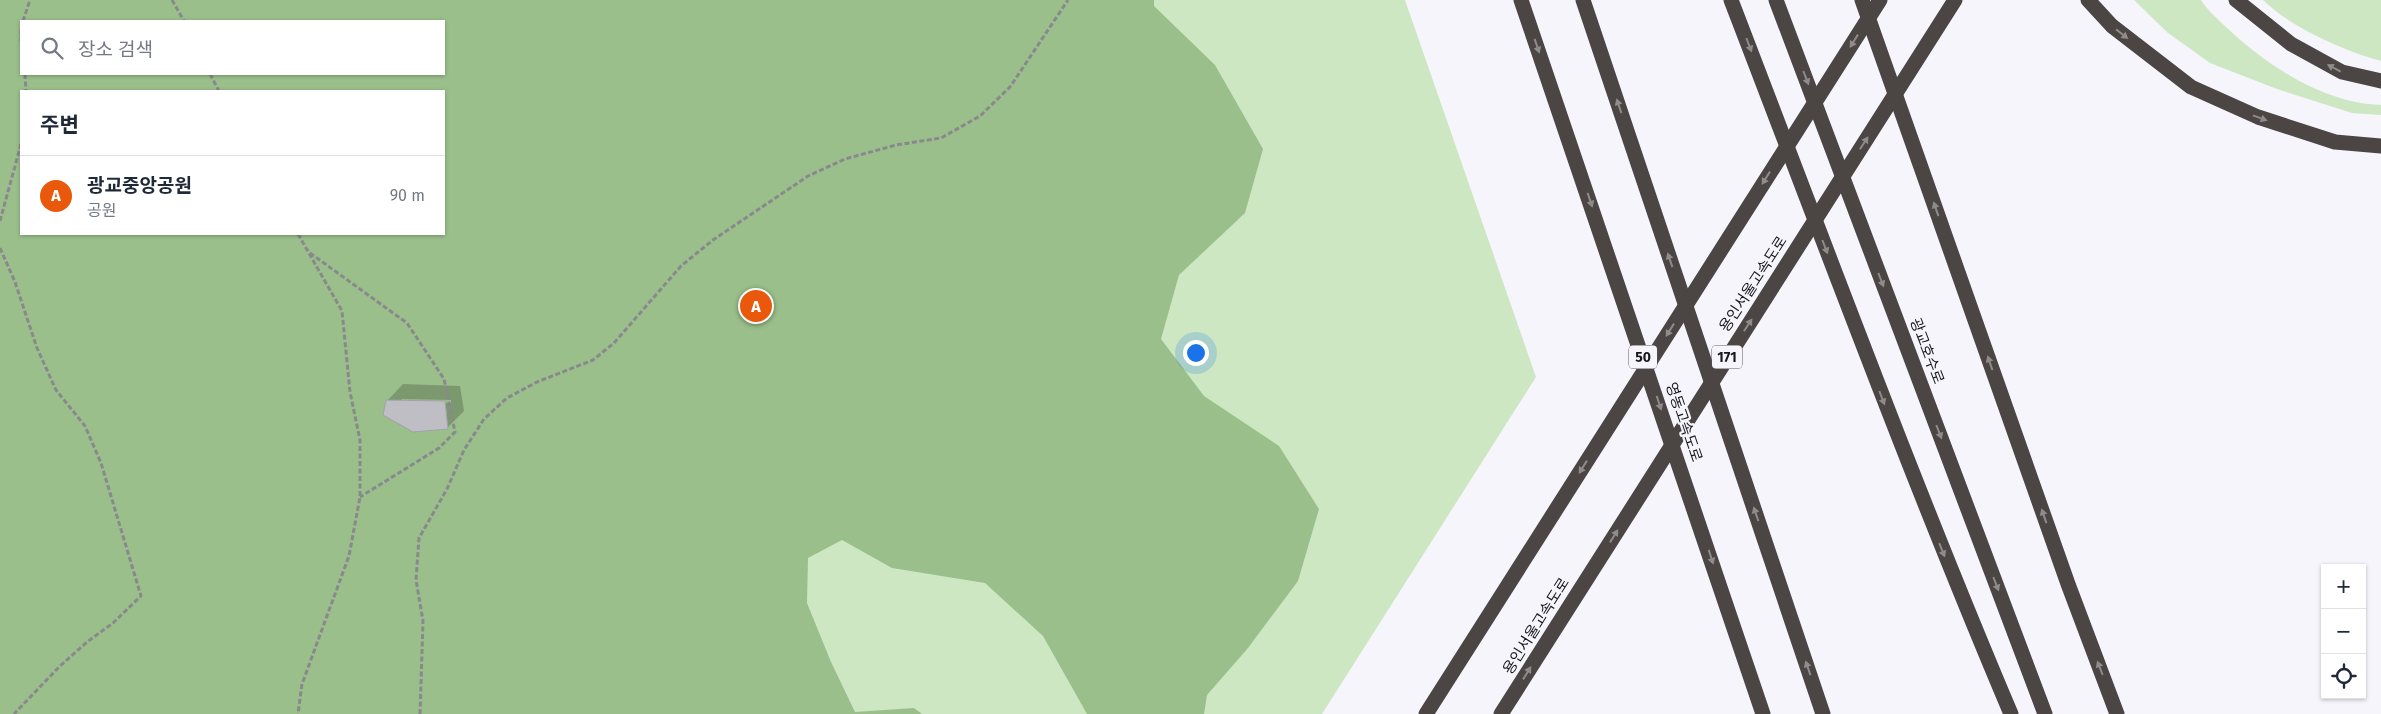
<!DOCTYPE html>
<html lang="ko">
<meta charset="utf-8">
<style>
body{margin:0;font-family:"Fira Sans","Noto Sans KR",sans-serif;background:#f6f6f7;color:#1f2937}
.controls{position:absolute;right:15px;bottom:15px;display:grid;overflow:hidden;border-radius:0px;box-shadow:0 1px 4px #0004}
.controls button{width:45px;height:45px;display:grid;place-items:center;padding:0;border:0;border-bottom:1px solid #e0e1e3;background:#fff;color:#1f2937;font:25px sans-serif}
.you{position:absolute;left:1195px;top:352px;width:18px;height:18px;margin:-12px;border:4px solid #fff;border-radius:50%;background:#1a73e8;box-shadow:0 0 0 8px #1a73e833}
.badge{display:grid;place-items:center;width:32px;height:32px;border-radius:50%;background:#ea580c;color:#fff;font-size:16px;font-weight:700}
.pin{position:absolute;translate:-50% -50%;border:2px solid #fff;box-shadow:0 1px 5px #0006}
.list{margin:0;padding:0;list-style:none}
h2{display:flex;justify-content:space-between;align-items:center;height:65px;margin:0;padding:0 20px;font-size:21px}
h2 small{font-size:16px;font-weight:400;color:#747a83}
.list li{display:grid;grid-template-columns:32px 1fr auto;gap:15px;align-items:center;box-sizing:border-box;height:80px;padding:0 20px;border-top:1px solid #e0e1e3}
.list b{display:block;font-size:19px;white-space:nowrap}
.list p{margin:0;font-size:16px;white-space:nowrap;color:#747a83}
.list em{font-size:16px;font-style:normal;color:#747a83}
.icon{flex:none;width:28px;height:28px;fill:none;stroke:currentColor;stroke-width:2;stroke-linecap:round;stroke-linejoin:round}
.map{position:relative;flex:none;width:2381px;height:714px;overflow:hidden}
.search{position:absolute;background:#fff;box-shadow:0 1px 4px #0004;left:20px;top:20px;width:425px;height:55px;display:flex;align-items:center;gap:12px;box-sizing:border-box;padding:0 18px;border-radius:0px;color:#747a83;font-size:19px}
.panel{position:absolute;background:#fff;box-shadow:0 1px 4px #0004;left:20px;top:90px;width:425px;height:145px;border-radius:0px}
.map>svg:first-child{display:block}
.green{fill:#cde7c3;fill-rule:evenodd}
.forest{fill:#9abf8b;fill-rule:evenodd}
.shadow{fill:#0003;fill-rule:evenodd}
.building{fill:#bebec4;stroke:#a2a2a8}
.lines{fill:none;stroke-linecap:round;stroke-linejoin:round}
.path{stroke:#89898d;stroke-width:3;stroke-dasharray:5 2.5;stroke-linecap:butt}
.highway{stroke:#4b4543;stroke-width:15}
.highway-bridge{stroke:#4b4543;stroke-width:15}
.oneway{fill:#8f8b8d}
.labels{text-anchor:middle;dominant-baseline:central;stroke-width:4.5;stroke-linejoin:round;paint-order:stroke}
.shield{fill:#f6f5fc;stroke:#5b5a5e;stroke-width:1}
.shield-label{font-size:14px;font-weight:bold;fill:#18181a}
.street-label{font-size:15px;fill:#18181a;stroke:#f6f5fc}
</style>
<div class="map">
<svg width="2381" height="714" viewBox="0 0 2381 714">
<rect width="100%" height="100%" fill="#f6f5fc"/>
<g class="green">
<path d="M0,0H1405L1536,377L1322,714H0ZM21,21H444V74H21ZM21,91H444V234H21Z"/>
<path d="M2134,0H2201C2208,11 2218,19 2227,28C2268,66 2323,103 2381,105V115L2352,113L2277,89L2210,63L2168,33Z"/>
<path d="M2263,0H2381V61C2344,51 2290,27 2263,0Z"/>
</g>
<path class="forest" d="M0,0H1154V6L1215,65L1263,149L1245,213L1179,275L1161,339L1204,396L1279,446L1319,509L1298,581L1248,648L1207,695L1204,714H1087L1043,636L985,583L892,568L842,540L808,558L807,603L831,662L855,712L914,708L922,714H0ZM21,21H444V74H21ZM21,91H444V234H21Z"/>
<path class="shadow" d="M403,384L460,386L464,411L447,428L387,401ZM401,399L451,400V403L403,402Z"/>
<path class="building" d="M386,400L445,401L448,429L413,432L383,415Z"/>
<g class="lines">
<g class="path">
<path d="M172,0L184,21"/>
<path d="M23,21L30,0"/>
<path d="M21,29V43"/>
<path d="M25,74L26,91"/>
<path d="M210,74L219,91"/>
<path d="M0,221L21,144"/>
<path d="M298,234L342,311L350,392L360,440V497L349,556L302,684L298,714"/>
<path d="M0,248L15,282L37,348L56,390L85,426L101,463L141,596L113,623L87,642L59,667L14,714"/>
<path d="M310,253L407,323L444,379L455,432L439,448L360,497"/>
<path d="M420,714L423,621L416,580L419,538L447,489L464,450L484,419L507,398L537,382L593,360L614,343L681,266L713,240L808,176L845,159L896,145L941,138L980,116L1010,87L1068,0"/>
</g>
<g class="highway">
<path d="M1521,0L1763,714"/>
<path d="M1583,0L1823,714"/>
<path d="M1731,0C1823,239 1911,478 2011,714"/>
<path d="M1776,0L2045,714"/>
<path d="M1862,0L2068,584L2117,714"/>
<path d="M2088,0L2112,26L2191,87L2258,117L2335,142L2381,146"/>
<path d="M2236,0L2291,44L2342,72L2381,81"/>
</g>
<g class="highway-bridge">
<path d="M1426,714L1880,0"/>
<path d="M1501,714L1955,0"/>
</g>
</g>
<defs><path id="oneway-solid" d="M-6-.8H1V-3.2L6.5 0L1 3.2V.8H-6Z" transform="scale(1.25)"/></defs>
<g class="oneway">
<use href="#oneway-solid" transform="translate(2122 34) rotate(38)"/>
<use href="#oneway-solid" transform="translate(1854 41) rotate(122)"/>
<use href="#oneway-solid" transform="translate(1749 45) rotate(69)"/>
<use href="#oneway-solid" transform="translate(1537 46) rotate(71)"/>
<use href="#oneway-solid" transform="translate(2334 68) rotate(-152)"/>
<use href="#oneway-solid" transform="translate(1806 78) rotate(69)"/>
<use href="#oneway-solid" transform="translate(1619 106) rotate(-109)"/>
<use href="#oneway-solid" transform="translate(2260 118) rotate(20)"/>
<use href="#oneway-solid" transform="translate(1864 143) rotate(-57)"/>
<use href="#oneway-solid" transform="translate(1766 178) rotate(122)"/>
<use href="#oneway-solid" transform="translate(1590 200) rotate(71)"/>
<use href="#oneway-solid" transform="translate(1936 209) rotate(-109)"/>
<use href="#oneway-solid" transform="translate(1825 247) rotate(69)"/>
<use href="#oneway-solid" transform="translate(1670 260) rotate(-109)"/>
<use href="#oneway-solid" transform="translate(1881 280) rotate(69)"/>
<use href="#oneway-solid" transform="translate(1748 325) rotate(-57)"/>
<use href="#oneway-solid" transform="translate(1670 330) rotate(122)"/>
<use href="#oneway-solid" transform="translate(1990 363) rotate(-109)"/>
<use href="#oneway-solid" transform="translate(1882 398) rotate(69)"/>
<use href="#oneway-solid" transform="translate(1659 403) rotate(72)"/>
<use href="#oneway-solid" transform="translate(1939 432) rotate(69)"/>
<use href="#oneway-solid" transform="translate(1583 467) rotate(122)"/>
<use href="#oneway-solid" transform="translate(1756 514) rotate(-109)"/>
<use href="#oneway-solid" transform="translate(2044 516) rotate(-109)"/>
<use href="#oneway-solid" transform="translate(1614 536) rotate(-58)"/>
<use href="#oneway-solid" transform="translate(1942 550) rotate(68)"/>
<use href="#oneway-solid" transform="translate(1711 557) rotate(72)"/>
<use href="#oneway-solid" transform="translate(1996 584) rotate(69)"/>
<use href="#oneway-solid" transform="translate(1808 668) rotate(-109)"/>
<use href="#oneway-solid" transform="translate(2100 668) rotate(-111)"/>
<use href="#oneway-solid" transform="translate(1527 673) rotate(-58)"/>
</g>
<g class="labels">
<g class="shield">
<rect x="1629" y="345.5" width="28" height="23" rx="4"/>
<rect x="1712" y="345.5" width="30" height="23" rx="4"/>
</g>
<g class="shield-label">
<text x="1643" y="357">50</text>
<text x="1727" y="357">171</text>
</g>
<g class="street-label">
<text transform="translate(1753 284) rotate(-57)">용인서울고속도로</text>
<text transform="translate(1927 351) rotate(69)">광교호수로</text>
<text transform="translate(1684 422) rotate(71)">영동고속도로</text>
<text transform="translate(1536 626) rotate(-58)">용인서울고속도로</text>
</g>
</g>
</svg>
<div class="controls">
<button>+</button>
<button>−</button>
<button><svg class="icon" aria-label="locate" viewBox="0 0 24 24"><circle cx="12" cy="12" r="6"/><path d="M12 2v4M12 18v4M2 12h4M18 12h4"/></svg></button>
</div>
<div class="you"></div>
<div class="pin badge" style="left:756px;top:306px">A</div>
<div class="search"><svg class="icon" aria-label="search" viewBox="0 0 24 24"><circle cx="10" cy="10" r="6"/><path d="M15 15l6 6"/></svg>장소 검색</div>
<section class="panel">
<h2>주변<small></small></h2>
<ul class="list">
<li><span class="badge">A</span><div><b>광교중앙공원</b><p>공원</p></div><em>90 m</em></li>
</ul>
</section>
</div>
